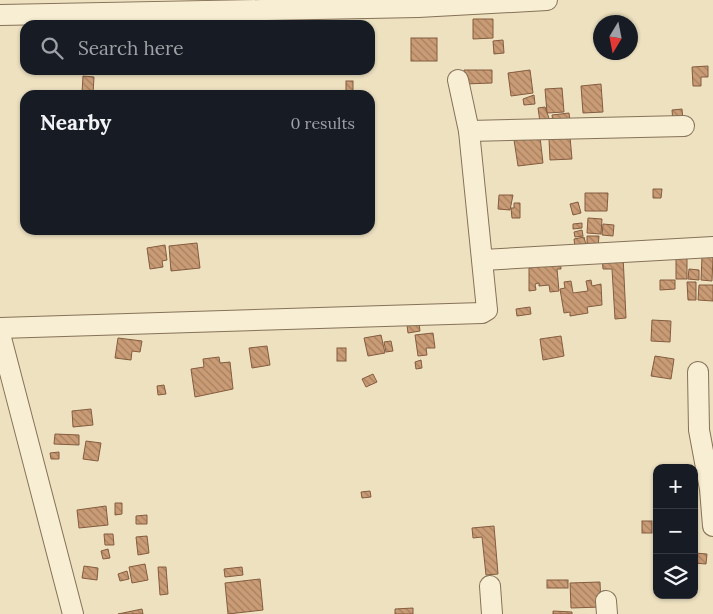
<!DOCTYPE html>
<meta charset="utf-8">
<style>
body{margin:0;font-family:Lora,serif;background:#242831;color:#f1f3f6}
.controls{position:absolute;right:15px;bottom:15px;display:grid;overflow:hidden;border-radius:10px;box-shadow:0 1px 4px #0004}
.controls button{width:45px;height:45px;display:grid;place-items:center;padding:0;border:0;border-bottom:1px solid #363941;background:#171b24;color:#f1f3f6;font:25px sans-serif}
.compass{position:absolute;left:593px;top:15px;width:45px;height:45px;border-radius:50%;background:#171b24;box-shadow:0 1px 4px #0004;rotate:190deg}
.list{margin:0;padding:0;list-style:none}
h2{display:flex;justify-content:space-between;align-items:center;height:65px;margin:0;padding:0 20px;font-size:21px}
h2 small{font-size:16px;font-weight:400;color:#9ea1a6}
.icon{flex:none;width:28px;height:28px;fill:none;stroke:currentColor;stroke-width:2;stroke-linecap:round;stroke-linejoin:round}
.map{position:relative;flex:none;width:713px;height:614px;overflow:hidden}
.search{position:absolute;background:#171b24;box-shadow:0 1px 4px #0004;left:20px;top:20px;width:355px;height:55px;display:flex;align-items:center;gap:12px;box-sizing:border-box;padding:0 18px;border-radius:15px;color:#9ea1a6;font-size:19px}
.panel{position:absolute;background:#171b24;box-shadow:0 1px 4px #0004;left:20px;top:90px;width:355px;height:145px;border-radius:15px}
.map>svg:first-child{display:block}
.building{fill:url(#building-back-hatch);stroke:#845c3f}
.lines{fill:none;stroke-linecap:round;stroke-linejoin:round}
.minor-casing{stroke:#857258;stroke-width:22}
.minor{stroke:#f8eed3;stroke-width:20}
</style>
<div class="map">
<svg width="713" height="614" viewBox="0 0 713 614">
<defs>
<pattern id="building-back-hatch" width="6" height="6" patternUnits="userSpaceOnUse" patternTransform="scale(1.25)"><rect width="6" height="6" fill="#ca9c76"/><path d="M-1 5l2 2M0 0l6 6M5-1l2 2" fill="none" stroke="#a57f60"/></pattern>
</defs>
<rect width="100%" height="100%" fill="#ede1c0"/>
<g class="building">
<path d="M473,19H493V38L473,39Z"/>
<rect x="411" y="38" width="26" height="23"/>
<path d="M503,40L504,53L494,54L493,41Z"/>
<path d="M708,66V77H701V86H693L692,67Z"/>
<path d="M464,70H492V83L464,84Z"/>
<path d="M530,70L533,93L511,96L508,73Z"/>
<path d="M83,76L94,77L93,94L82,93Z"/>
<rect x="346" y="81" width="7" height="14"/>
<path d="M601,84L603,112L583,113L581,86Z"/>
<path d="M562,88L564,112L547,113L545,89Z"/>
<path d="M534,95L535,104L524,105L523,99Z"/>
<path d="M545,107L550,121L540,122L538,108Z"/>
<path d="M682,109L683,121L673,122L672,110Z"/>
<path d="M569,113L570,121L553,123L552,115Z"/>
<path d="M540,137L543,163L518,166L514,140Z"/>
<path d="M570,137L572,159L550,160L549,139Z"/>
<path d="M653,189H662L661,198H653Z"/>
<path d="M585,193H608L607,211H585Z"/>
<path d="M499,195H513L510,210L498,209Z"/>
<path d="M578,202L581,213L573,215L570,204Z"/>
<path d="M514,203H520V218H512L511,208H514Z"/>
<path d="M588,218L602,219L601,234L587,233Z"/>
<path d="M582,223V228L573,229V224Z"/>
<path d="M603,224L614,225L613,236L602,235Z"/>
<path d="M582,230L583,236L575,237L574,232Z"/>
<path d="M587,236H599L598,246H587Z"/>
<path d="M584,237L586,245L575,247L574,239Z"/>
<path d="M197,243L200,268L171,271L169,246Z"/>
<path d="M165,245L167,260L162,261L163,267L150,269L147,248Z"/>
<path d="M623,256L626,318L615,319L612,269H603L602,257Z"/>
<path d="M702,257H713L712,281L701,280Z"/>
<path d="M560,258L561,269H557L559,291L550,292L549,285L539,286V283L535,284L536,290L529,291V268L539,267V260Z"/>
<rect x="676" y="258" width="11" height="21"/>
<path d="M689,269L699,270V280L688,279Z"/>
<path d="M591,280L592,286L601,284L602,305L587,307L588,313L570,316V312L564,313L560,289L565,288L564,282L571,281L573,293L588,291L586,281Z"/>
<path d="M660,280H675V289L660,290Z"/>
<path d="M687,282H696V300H688Z"/>
<path d="M699,285H713V301L698,300Z"/>
<path d="M530,307L531,314L517,316L516,309Z"/>
<path d="M652,320L671,321L670,342L651,341Z"/>
<path d="M419,323L420,331L408,333L407,325Z"/>
<path d="M433,333L435,348H426L427,355L418,356L415,335Z"/>
<path d="M381,335L385,353L368,356L364,338Z"/>
<path d="M561,336L564,356L543,360L540,339Z"/>
<path d="M118,338L142,341L140,352L132,351L131,360L115,358Z"/>
<path d="M391,341L393,351L386,352L384,342Z"/>
<path d="M267,346L270,365L252,368L249,348Z"/>
<rect x="337" y="348" width="9" height="13"/>
<path d="M655,356L674,359L671,379L651,376Z"/>
<path d="M219,357L220,363L230,362L233,389L195,397L191,369L204,367L203,359Z"/>
<path d="M421,360L422,368L416,369L415,362Z"/>
<path d="M373,374L377,382L366,387L362,379Z"/>
<path d="M164,385L166,394L158,395L157,386Z"/>
<path d="M91,409L93,425L73,427L72,411Z"/>
<path d="M55,434L79,435V445L54,444Z"/>
<path d="M86,441L101,443L98,461L83,459Z"/>
<path d="M59,452V459H51L50,453Z"/>
<path d="M370,491L371,497L362,498L361,492Z"/>
<path d="M115,503H122V514L115,515Z"/>
<path d="M106,506L108,525L79,528L77,510Z"/>
<path d="M147,515V524H136V516Z"/>
<rect x="642" y="521" width="10" height="12"/>
<path d="M494,526L498,574L486,575L482,537L473,538L472,528Z"/>
<path d="M104,534H113L114,545H105Z"/>
<path d="M147,536L149,553L138,555L136,537Z"/>
<path d="M108,549L110,558L103,559L101,551Z"/>
<path d="M694,553L707,554L706,564L694,563Z"/>
<path d="M145,564L148,580L132,583L129,567Z"/>
<path d="M84,566L98,568L97,580L82,578Z"/>
<path d="M158,567H166L168,594L160,595Z"/>
<path d="M242,567L243,575L225,577L224,569Z"/>
<path d="M127,571L129,579L120,581L118,574Z"/>
<path d="M260,579L263,610L228,614L225,583Z"/>
<rect x="547" y="580" width="21" height="8"/>
<path d="M600,582L601,607L571,608L570,583Z"/>
<path d="M413,608V614H395V609Z"/>
<path d="M142,609L143,614H118Z"/>
<path d="M553,611L572,612V614H553Z"/>
</g>
<g class="lines">
<g class="minor-casing">
<g id="minor">
<path d="M0,15L418,7L547,0"/>
<path d="M469,131L684,126"/>
<path d="M483,260L713,247"/>
<path d="M0,328L482,313L487,310L469,131L458,80"/>
<path d="M0,334L73,614"/>
<path d="M698,372L699,430L710,489L713,526"/>
<path d="M490,586L492,614"/>
<path d="M606,601L607,614"/>
</g>
</g>
<use href="#minor" class="minor"/>
</g>
</svg>
<div class="controls">
<button>+</button>
<button>−</button>
<button><svg class="icon" aria-label="layers" viewBox="0 0 24 24"><path d="M12 4l9 5-9 5-9-5zM3 14l9 5 9-5"/></svg></button>
</div>
<svg class="compass" viewBox="-18 -18 36 36"><path d="M0-13l5 13h-10z" fill="#e53935"/><path d="M0 13l5-13h-10z" fill="#9ea1a6"/></svg>
<div class="search"><svg class="icon" aria-label="search" viewBox="0 0 24 24"><circle cx="10" cy="10" r="6"/><path d="M15 15l6 6"/></svg>Search here</div>
<section class="panel">
<h2>Nearby<small>0 results</small></h2>
<ul class="list">
</ul>
</section>
</div>
